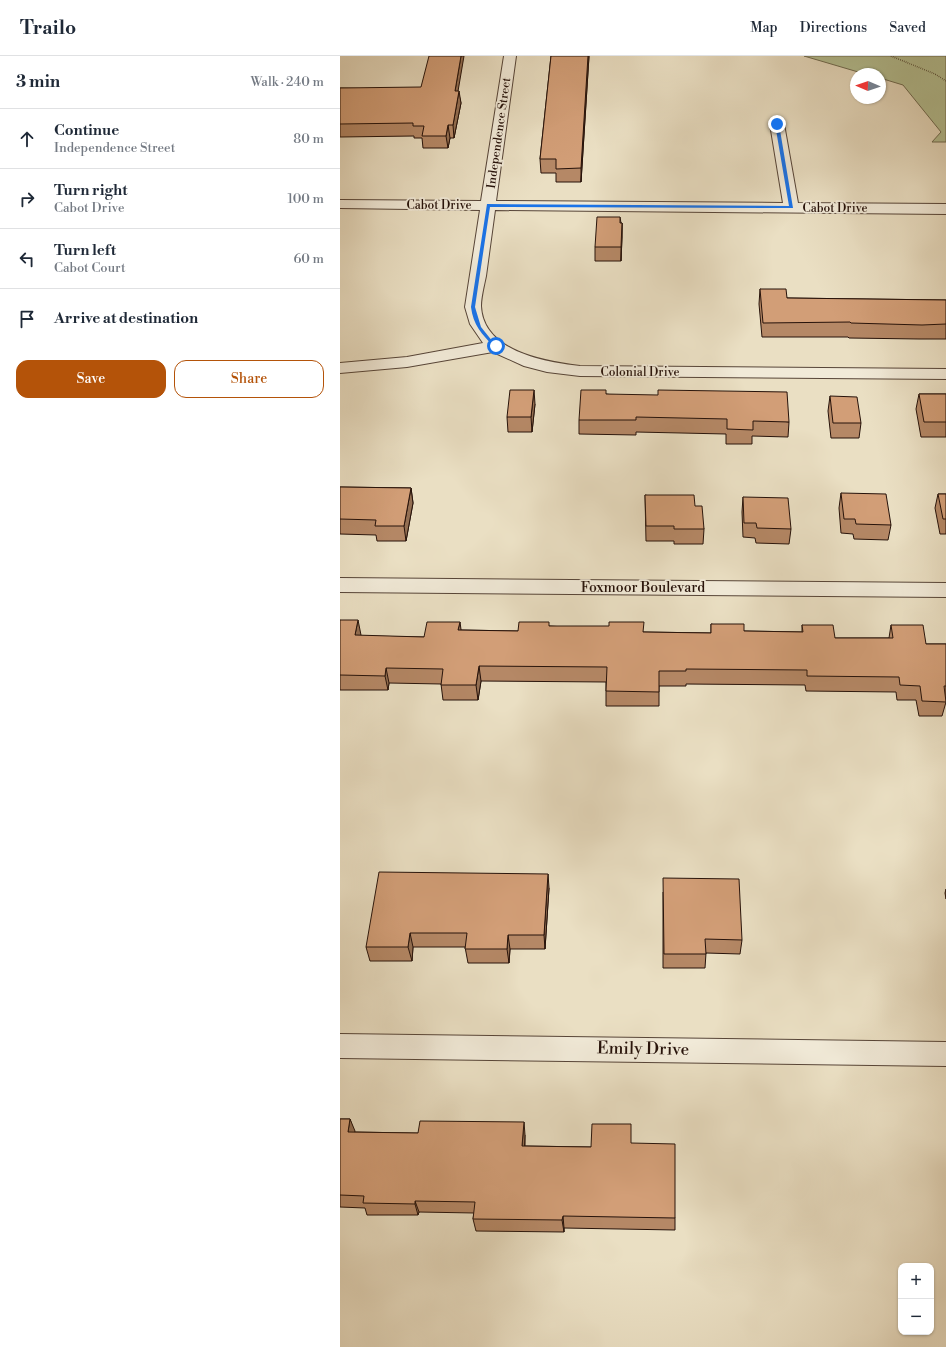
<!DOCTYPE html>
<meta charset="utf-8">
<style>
body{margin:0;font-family:"Libre Bodoni",serif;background:#f6f6f7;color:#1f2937}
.controls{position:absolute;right:12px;bottom:12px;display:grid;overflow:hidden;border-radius:8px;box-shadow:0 1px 3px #0004}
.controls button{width:36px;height:36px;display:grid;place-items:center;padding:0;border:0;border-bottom:1px solid #e0e1e3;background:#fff;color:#1f2937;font:20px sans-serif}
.compass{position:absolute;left:510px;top:12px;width:36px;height:36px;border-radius:50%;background:#fff;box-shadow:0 1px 3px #0004;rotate:272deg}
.stop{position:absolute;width:12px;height:12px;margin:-9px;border:3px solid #1a73e8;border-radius:50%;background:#fff}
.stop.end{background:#1a73e8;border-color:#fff;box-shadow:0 1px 4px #0008}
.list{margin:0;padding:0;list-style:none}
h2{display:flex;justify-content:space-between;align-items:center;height:52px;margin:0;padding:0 16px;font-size:17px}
h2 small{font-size:13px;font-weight:400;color:#747a83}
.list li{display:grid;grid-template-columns:26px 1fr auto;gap:12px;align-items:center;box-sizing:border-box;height:60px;padding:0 16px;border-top:1px solid #e0e1e3}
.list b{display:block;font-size:15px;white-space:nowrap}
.list p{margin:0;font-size:13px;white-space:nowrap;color:#747a83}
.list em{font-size:13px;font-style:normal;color:#747a83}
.actions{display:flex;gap:8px;padding:12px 16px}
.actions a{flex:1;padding:9px 0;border:1px solid #b45309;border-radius:12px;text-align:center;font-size:14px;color:#b45309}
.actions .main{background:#b45309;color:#fff}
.icon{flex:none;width:22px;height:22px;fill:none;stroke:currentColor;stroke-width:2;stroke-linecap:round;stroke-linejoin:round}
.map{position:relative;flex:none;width:606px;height:1291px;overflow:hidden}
header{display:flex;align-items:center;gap:24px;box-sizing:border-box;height:56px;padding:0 20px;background:#fff;border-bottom:1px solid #e0e1e3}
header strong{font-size:19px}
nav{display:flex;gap:22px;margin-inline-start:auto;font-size:14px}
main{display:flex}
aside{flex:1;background:#fff}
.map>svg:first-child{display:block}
.green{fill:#b5c295;stroke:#6e6a50}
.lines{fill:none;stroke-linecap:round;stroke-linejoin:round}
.minor-casing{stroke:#574538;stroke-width:2}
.path{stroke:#26120a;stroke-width:1.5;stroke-dasharray:0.5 1.5;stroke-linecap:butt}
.minor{fill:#f1ead8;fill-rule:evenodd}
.wall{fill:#b58866;stroke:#26120a}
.shaded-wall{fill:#936f53;stroke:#26120a}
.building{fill:#d29e77;stroke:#26120a}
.route{fill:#1a73e8}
.labels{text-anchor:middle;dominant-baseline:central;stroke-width:3.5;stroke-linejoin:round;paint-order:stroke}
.far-street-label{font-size:12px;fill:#26120a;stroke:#f1ead8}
.street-label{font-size:14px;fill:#26120a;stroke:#f1ead8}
.near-street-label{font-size:17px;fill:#26120a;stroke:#f1ead8}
</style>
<header>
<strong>Trailo</strong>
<nav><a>Map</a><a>Directions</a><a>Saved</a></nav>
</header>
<main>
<aside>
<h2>3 min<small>Walk · 240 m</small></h2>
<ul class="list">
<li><svg class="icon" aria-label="ahead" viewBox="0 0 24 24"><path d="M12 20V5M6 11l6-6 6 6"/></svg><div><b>Continue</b><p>Independence Street</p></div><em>80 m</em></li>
<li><svg class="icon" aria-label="right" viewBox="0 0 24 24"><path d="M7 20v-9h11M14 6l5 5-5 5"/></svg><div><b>Turn right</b><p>Cabot Drive</p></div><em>100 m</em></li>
<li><svg class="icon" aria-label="left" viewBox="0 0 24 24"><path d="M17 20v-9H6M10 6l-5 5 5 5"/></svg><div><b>Turn left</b><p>Cabot Court</p></div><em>60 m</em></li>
<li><svg class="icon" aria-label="arrive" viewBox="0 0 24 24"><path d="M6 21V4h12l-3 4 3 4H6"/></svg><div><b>Arrive at destination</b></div></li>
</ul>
<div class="actions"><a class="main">Save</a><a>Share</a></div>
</aside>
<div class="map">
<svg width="606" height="1291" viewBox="0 0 606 1291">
<rect width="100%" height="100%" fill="#eadfc3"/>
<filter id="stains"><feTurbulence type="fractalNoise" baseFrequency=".005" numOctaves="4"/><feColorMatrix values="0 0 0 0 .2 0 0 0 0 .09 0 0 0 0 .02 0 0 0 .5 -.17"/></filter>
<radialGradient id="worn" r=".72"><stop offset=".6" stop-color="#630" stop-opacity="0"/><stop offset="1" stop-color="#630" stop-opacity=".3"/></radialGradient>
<path class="green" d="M464,0H606V86H592L601,76L563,29L540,22V18H525Z"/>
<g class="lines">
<g class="minor-casing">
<g id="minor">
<path d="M164,0H176L156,145L443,147L430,68L432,65H442L444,68L458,147L606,148V158L155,154C152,176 149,198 146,220C144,230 141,241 141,250C143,296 206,306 240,310L606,313V323L240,320L207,316L184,310L153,296L67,311L0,317V307L67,301L143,287L130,268L125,251L140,154L0,152V144L141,145Z"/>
<path d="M0,522L606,527V541L0,536Z"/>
<path d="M0,978L606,986V1010L0,1002Z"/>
</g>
</g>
<path class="path" d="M551,0L595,18L606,25"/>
<use href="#minor" class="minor"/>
</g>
<g class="wall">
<path d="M211,0H249L241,126H216V117H201L200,103Z"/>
<path d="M0,32L118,35L121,47L114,82H110L108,92H83L82,82H74V80L0,81Z"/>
<path d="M280,161L281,167H282V181L281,205H255V191Z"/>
<path d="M420,233L447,242L606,244V283H579L509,282L508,281H422L419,248Z"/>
<path d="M266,338L449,366L448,381L412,380V388H386V378L296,376V379L239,378V364Z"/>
<path d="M579,338H606V381H581L576,353Z"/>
<path d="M490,340L521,367L519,382H491L488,355Z"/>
<path d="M195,348L192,376H168L167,361Z"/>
<path d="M0,431L71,432L73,447L66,485H37L36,479L0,478Z"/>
<path d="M501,437L551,469L548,484L514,483L513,478L501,477L499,452Z"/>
<path d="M598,438H606V478H600L595,452Z"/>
<path d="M305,439L355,450L364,473L363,488H334V485H306Z"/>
<path d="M403,441L451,473L449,488L416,487L415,482L403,481L402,456Z"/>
<path d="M0,564L21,579V580L84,581L121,574L178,575L209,570L304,576L371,577V568L404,575L462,576V569L495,582H549L551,569L586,588H606V646L602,660H579L576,644H557L556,636L466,635L465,629L346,628V630H319V650H266V626L141,625L138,644H103L101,628L49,627L48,634H0Z"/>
<path d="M209,832L205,893H170L169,907H128L125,891H73L72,905H30L26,891Z"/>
<path d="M606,833V843L605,837Z"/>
<path d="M323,836L402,884L400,898L366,897L365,912H323Z"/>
<path d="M0,1063H10L14,1076L185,1079V1090L251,1091L291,1087L335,1162V1174L224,1172V1176L136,1175L133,1163L134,1157L79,1156L78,1159H27L25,1152L0,1151Z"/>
</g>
<g class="shaded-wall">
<path d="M121,0H124L116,47L115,35Z"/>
<path d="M248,0H249L241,126V112Z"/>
<path d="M119,35L121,47L114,82L113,69Z"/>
<path d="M108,69L110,82L108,92L106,80Z"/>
<path d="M282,167V181L281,205V191Z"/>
<path d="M194,334L195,348L192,376L191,361Z"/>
<path d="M71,432L73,447L66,485L64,470Z"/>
<path d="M18,564L21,579L18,594L15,579Z"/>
<path d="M120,566L122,581L118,574Z"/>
<path d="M139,610L141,625L138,644L136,629Z"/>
<path d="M46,612L49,627L48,634L45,620Z"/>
<path d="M208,818L209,832L205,893L204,879Z"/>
<path d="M70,877L73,891L72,905L68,891Z"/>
<path d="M168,879L170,893L169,907L167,893Z"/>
<path d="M10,1063L15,1075L12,1088L8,1076Z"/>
<path d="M184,1066L185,1079L184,1102L182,1090Z"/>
<path d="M75,1145L79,1156L78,1159L75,1148Z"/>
<path d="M223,1160L224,1172V1176L222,1164Z"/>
</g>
<g class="building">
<path d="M89,0H121L115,35H119L113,69H108L106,80H82L84,70H73V67L0,68V32L81,31Z"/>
<path d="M211,0H248L241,112L216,113V103H200Z"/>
<path d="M257,161H280V167H282L281,191H255Z"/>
<path d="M420,233H446L447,242L606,244V268L582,269L511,267L510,266L423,267Z"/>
<path d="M170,334H194L191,361H167Z"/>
<path d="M241,334H266V338L318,339V334L447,336L449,366L413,365V374L387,373V363L296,361V364H239Z"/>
<path d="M579,338H606V366H584Z"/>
<path d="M490,340L517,341L521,367H493Z"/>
<path d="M0,431L71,432L64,470H35L36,464L0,463Z"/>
<path d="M501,437L546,438L551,469L516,468L515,463H504Z"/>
<path d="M598,438H606V463H603Z"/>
<path d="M305,439H354L355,450H362L364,473H334V470H306Z"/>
<path d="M403,441L448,442L451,473L417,472L416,467H404Z"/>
<path d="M0,564H18L15,579L84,581L87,566H120L118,574L178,575L179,566H209V570H269V566H304L303,576L371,577V568H404V575L463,576L462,569H493L495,582H553L551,569H583L586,588H606V630H604L606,646L582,645L580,630L560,629L559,621L467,620V614L346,613V615H319V636L266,635L267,611L139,610L136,629H101L103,613L46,612L45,620L0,619Z"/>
<path d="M39,816L208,818L204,879H168L167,893H125L127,877H70L68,891H26Z"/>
<path d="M323,822L399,823L402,884L365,883L366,898H324Z"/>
<path d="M0,1063H10L8,1076L78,1077L80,1065L184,1066L182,1090L251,1091L252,1068H291V1087L335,1088V1162L223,1160L222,1164L133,1163L135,1146L75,1145V1148L23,1147L24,1140L0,1139Z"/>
</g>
<path class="route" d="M437,66L439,68L453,152L150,151L135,251L141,271L157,291H154C142,278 133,269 131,251L147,148L449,150L435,68Z"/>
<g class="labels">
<g class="far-street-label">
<text transform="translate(159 77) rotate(-82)">Independence Street</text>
<text x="99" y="149">Cabot Drive</text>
<text x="495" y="152">Cabot Drive</text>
<text x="300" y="316">Colonial Drive</text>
</g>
<g class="street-label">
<text x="303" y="532">Foxmoor Boulevard</text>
</g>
<g class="near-street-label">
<text transform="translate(303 993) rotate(1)">Emily Drive</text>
</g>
</g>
<rect width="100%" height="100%" filter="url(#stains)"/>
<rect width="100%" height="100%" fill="url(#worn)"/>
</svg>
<div class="controls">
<button>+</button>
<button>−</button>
</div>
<svg class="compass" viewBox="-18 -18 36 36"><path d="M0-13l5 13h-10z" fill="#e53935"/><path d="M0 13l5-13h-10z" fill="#747a83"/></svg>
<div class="stop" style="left:156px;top:290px"></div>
<div class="stop end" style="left:437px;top:68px"></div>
</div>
</main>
